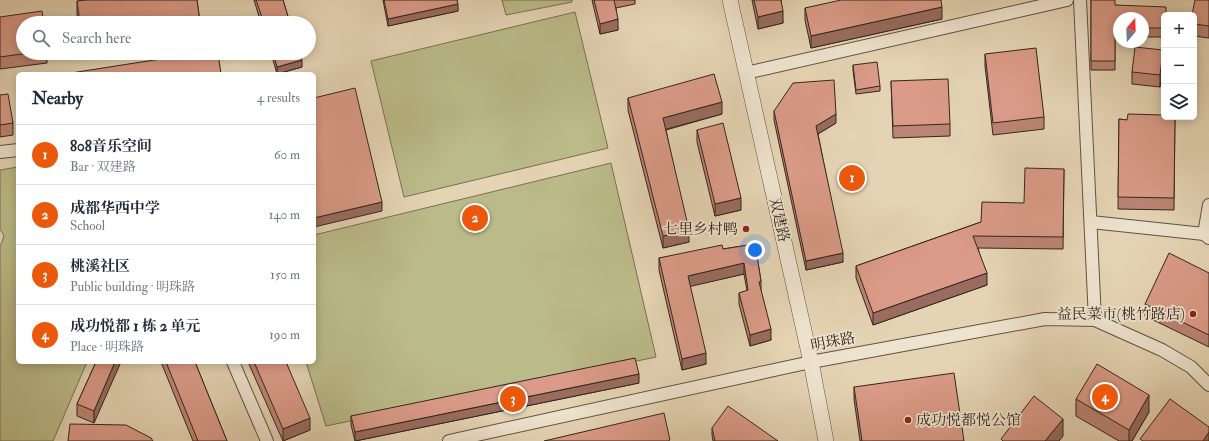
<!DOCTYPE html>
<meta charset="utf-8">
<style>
body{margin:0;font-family:"IM FELL Double Pica","Noto Serif SC",serif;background:#f2f2f3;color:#1f2937}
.controls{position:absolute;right:12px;top:12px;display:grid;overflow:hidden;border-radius:6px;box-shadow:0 2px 10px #0003}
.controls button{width:36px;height:36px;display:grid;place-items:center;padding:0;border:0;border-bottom:1px solid #e0e1e3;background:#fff;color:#1f2937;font:20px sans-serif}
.compass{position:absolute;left:1113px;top:12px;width:36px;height:36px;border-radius:50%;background:#fff;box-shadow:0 2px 10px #0003;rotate:19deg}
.you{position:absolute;left:755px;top:250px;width:14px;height:14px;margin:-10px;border:3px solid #fff;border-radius:50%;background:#1a73e8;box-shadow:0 0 0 6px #1a73e833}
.badge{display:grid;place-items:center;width:26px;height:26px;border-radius:50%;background:#ea580c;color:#fff;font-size:13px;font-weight:700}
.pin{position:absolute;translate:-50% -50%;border:2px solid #fff;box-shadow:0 1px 4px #0006}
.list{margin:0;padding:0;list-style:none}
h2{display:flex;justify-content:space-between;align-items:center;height:52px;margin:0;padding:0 16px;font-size:17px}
h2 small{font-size:13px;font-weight:400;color:#747a83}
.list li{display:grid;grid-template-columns:26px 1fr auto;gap:12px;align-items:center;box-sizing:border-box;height:60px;padding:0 16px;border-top:1px solid #e0e1e3}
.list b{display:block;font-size:15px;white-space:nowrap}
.list p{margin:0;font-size:13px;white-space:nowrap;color:#747a83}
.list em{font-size:13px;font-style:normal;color:#747a83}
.icon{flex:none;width:22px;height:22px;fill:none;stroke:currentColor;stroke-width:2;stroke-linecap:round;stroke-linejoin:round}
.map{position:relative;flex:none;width:1209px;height:441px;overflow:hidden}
.search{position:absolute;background:#fff;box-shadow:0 2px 10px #0003;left:16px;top:16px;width:300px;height:44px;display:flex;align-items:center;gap:10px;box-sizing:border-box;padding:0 14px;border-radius:22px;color:#747a83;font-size:15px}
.panel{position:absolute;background:#fff;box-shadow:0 2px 10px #0003;left:16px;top:72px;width:300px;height:292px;border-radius:6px}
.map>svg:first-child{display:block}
.green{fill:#bbbb89;stroke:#787054}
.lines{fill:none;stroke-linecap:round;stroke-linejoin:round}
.minor-casing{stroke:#605244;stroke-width:14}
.tertiary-casing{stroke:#605244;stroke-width:16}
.minor{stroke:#eee3ce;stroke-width:12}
.tertiary{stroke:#eee3ce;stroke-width:15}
.wall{fill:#bc8575;stroke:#34261e}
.shaded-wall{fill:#996c5f;stroke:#34261e}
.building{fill:#db9b88;stroke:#34261e}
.poi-dot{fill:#8f2418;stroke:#eee3ce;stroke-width:1.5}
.labels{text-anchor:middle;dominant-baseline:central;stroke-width:3.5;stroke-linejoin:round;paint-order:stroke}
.street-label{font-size:15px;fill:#34261e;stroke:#eee3ce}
.poi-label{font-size:15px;fill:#34261e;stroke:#eee3ce;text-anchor:end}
</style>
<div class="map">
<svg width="1209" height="441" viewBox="0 0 1209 441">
<rect width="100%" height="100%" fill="#e5d4b4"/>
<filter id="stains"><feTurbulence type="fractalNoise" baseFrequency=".005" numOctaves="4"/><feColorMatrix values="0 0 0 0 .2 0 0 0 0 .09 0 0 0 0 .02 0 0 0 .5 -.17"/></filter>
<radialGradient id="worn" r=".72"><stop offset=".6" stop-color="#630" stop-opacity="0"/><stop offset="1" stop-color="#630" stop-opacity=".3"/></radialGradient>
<g class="green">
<path d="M502,0H572V2L506,15Z"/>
<path d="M575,12L608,148L404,197L371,61Z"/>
<path d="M611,163L656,357L326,426L306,362H314V235Z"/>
<path d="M18,167V362H87L53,441H0V247L4,236L0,229V170Z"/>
</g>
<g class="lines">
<g class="minor-casing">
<g id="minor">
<path d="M1080,0L1095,320"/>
<path d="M746,73L1067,0"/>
<path d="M0,152L18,150"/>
<path d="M1209,205L1204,234L1209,238"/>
<path d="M1091,222L1204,234"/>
<path d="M233,362L267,441"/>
<path d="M449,441L811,362L1045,319L1095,320L1162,350L1191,367L1209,385"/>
</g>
</g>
<g class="tertiary-casing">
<path id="tertiary" d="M730,0L811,362L826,441"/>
</g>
<use href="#minor" class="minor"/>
<use href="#tertiary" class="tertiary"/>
</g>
<g class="wall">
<path d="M197,0L200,23H78L77,13V1Z"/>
<path d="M254,0H283L290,23H261Z"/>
<path d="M383,0H457L458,11L388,26Z"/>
<path d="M592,0H635V4L616,8L618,30L600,34Z"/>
<path d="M752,0H781L783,23L758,29Z"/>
<path d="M1091,0L1164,15V37H1143V18H1119V36H1115V70H1091Z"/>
<path d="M1209,0V38L1194,36V15Z"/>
<path d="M805,8L942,19L811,48L805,20Z"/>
<path d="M0,17L23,53H47V63L0,69Z"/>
<path d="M271,53H300L302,67L277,74Z"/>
<path d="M985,54L1044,117V129L993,135L985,66Z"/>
<path d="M1163,62L1160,87L1132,84V72Z"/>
<path d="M853,65L880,86V91L856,94L853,70Z"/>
<path d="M891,81L950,124V136L893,138Z"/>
<path d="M0,95L13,123V135L0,137Z"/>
<path d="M628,98L722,114L666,130L689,242L663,248L628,110Z"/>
<path d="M774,111L836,123L818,134L843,262L806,270L774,120Z"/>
<path d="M1175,117L1174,210L1118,209L1119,119L1127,120Z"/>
<path d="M697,130L741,210L715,216L697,142Z"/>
<path d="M1064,169L1063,249L978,248L987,285L873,325L856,278V266L981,222L1024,203Z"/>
<path d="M755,244L761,281V292L771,340L750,346L739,304V293L747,291L744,274L690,286L706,364L682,370L659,270V258L723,249Z"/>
<path d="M1209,273V347L1145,316V304Z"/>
<path d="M96,362L94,423L77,416V404Z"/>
<path d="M161,362H195L227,441H193Z"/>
<path d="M248,362H286L310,430L283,441Z"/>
<path d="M639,383L355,441L351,425V416Z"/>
<path d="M854,387L964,441H860L854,399Z"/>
<path d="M1076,399L1149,412L1132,441H1119L1076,416Z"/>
<path d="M712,428L778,441H713L712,435Z"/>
</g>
<g class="shaded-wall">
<path d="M458,4V11L388,26V19Z"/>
<path d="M942,7V19L811,48V36Z"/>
<path d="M783,11V23L758,29V17Z"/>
<path d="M618,19V30L600,34V24Z"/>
<path d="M1163,50V62L1160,87V75Z"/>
<path d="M302,60V67L277,74V67Z"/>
<path d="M722,102V114L663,130V118Z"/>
<path d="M836,114V123L816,135V126Z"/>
<path d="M741,198V210L715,216V204Z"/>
<path d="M382,202V211L314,227V218Z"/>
<path d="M689,230V242L663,248V236Z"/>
<path d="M843,253V262L806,270V261Z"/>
<path d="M744,263V274L688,287V276Z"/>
<path d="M987,273V285L873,325V313Z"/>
<path d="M771,329V340L750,346V335Z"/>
<path d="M706,353V364L682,370V359Z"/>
<path d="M115,362H121L94,423V411Z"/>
<path d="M639,374V383L355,441V432Z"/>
<path d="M1149,395V412L1132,441H1129V430Z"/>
<path d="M310,418V430L283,441V429Z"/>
<path d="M1063,419V436L1059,441H1045Z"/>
<path d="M1209,432V441H1203Z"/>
</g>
<g class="building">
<path d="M87,0H197L200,22L195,23H80L77,1Z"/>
<path d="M256,0H283L290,23H264Z"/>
<path d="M384,0H457L458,4L388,19Z"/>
<path d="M594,0H614L618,19L600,24Z"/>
<path d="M754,0H781L783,11L758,17Z"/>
<path d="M841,0H941L942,7L811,36L805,8Z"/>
<path d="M1091,0H1115V5L1166,7V15H1164V28H1143V18H1119V27H1115V61H1091Z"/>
<path d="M1195,0H1209V26L1194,24V15H1192Z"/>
<path d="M42,11L44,23H23V53H29L0,57V17Z"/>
<path d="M1135,47L1163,50L1160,75L1132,72Z"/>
<path d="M1036,48L1044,117L993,123L985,54Z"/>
<path d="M199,53H218L221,74H72L71,73Z"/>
<path d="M273,53H300L302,60L277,67Z"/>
<path d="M877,62L880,86L856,90L853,65Z"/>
<path d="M714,74L722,102L663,118L689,230L663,236L628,98Z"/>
<path d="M948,79L950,124L893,126L891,81Z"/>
<path d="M834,80L836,114L816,126L843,253L806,261L774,111L793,83Z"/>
<path d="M355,88L382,202L314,218V98Z"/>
<path d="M8,94L13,123L0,125V95Z"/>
<path d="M1128,114L1164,115V117H1175L1174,198L1118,197L1119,119L1127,120Z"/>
<path d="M723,123L741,198L715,204L697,130Z"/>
<path d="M1025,168L1064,169L1063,237L973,236L987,273L873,313L856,266L981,222L982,202L1024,203Z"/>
<path d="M755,244L761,281L759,282L771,329L750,335L739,293L748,290L744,263L688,276L706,353L682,359L659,258L722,245L723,249Z"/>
<path d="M1169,253L1209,273V335L1145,304Z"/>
<path d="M635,358L639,374L355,432L351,416Z"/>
<path d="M96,362H115L94,411L77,404Z"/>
<path d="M166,362H195L227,441H198Z"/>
<path d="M254,362H286L310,418L283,429Z"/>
<path d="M1097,364L1149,395L1129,430L1076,399Z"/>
<path d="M954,373L964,441H862L854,387Z"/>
<path d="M1034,396L1063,419L1045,441H1003L1001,439Z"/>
<path d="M1170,399L1209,427V432L1203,441H1143L1140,439Z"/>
<path d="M728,406L778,441H715L712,428Z"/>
<path d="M664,413L670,440L668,441H544Z"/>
<path d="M70,424L126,425L151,438L153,441H68Z"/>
</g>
<g class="poi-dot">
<circle cx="746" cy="229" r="4"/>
<circle cx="1193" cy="314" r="4"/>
<circle cx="908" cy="420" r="4"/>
</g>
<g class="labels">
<g class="street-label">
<text transform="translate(779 220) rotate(77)">双建路</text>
<text transform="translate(833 342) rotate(-11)">明珠路</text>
</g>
<g class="poi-label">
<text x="738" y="229">七里乡村鸭</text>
<text x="1185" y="314">益民菜市(桃竹路店)</text>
<text x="916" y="420" text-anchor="start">成功悦都悦公馆</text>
</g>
</g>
<rect width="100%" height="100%" filter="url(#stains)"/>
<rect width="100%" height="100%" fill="url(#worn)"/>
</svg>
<div class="controls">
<button>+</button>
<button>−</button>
<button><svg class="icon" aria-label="layers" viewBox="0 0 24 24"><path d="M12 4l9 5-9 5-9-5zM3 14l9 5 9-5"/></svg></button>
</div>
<svg class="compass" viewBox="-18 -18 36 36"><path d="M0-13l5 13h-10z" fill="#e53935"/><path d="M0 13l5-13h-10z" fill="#747a83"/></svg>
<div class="you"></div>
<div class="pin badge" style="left:852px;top:178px">1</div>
<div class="pin badge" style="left:475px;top:218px">2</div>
<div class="pin badge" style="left:513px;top:399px">3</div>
<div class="pin badge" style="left:1105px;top:397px">4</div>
<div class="search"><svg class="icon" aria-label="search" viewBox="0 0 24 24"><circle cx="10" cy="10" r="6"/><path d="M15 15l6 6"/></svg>Search here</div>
<section class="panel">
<h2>Nearby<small>4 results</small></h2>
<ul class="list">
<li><span class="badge">1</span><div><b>808音乐空间</b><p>Bar · 双建路</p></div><em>60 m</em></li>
<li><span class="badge">2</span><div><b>成都华西中学</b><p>School</p></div><em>140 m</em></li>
<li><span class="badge">3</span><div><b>桃溪社区</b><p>Public building · 明珠路</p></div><em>150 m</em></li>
<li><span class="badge">4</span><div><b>成功悦都 1 栋 2 单元</b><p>Place · 明珠路</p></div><em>190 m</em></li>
</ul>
</section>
</div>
